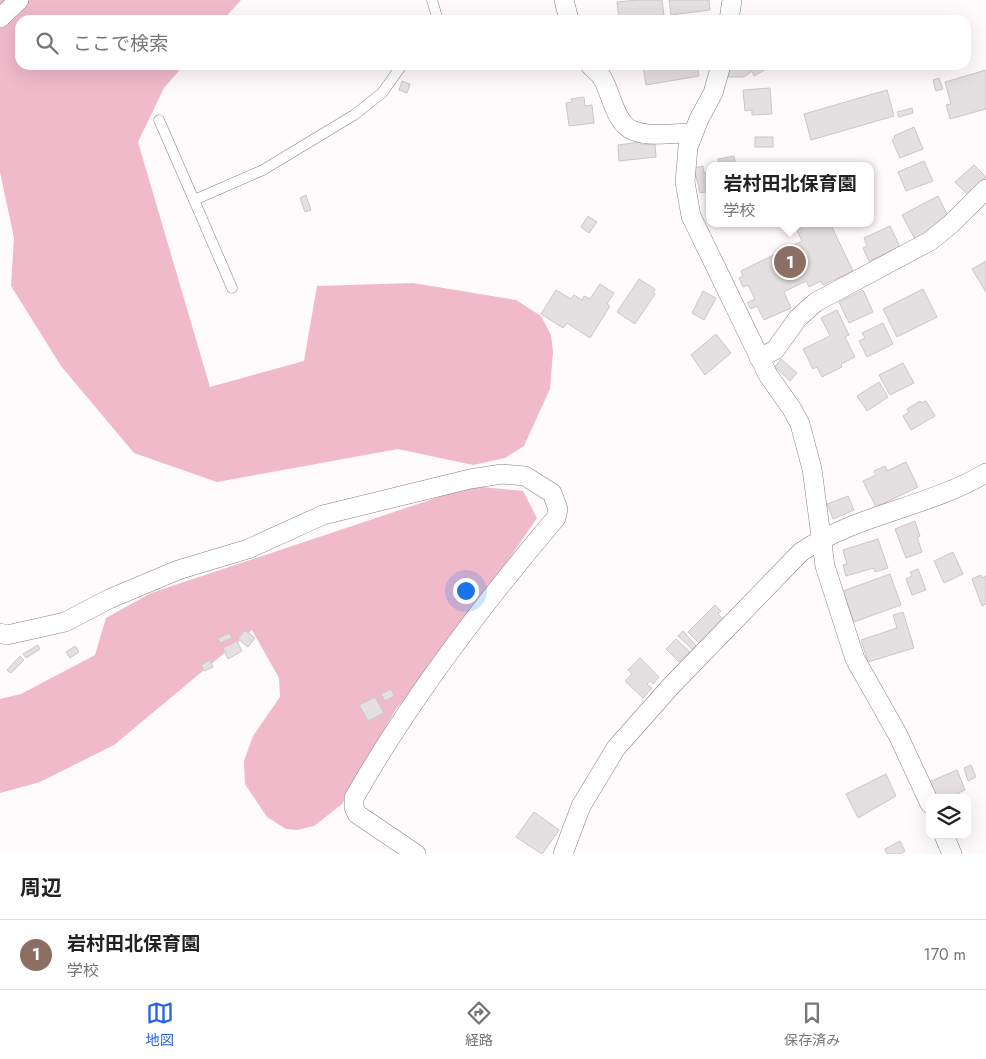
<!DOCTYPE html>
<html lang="ja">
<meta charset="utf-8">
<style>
body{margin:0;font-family:Jost,"Noto Sans JP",sans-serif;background:#f2f2f2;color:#222}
.controls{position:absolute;right:15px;bottom:15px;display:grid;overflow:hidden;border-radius:10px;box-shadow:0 5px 20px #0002}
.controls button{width:45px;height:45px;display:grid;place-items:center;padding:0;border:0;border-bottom:1px solid #e0e0e0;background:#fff;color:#222;font:25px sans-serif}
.you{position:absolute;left:465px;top:590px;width:18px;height:18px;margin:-12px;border:4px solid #fff;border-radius:50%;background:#1a73e8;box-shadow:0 0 0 8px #1a73e833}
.badge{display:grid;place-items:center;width:32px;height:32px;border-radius:50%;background:#2563eb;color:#fff;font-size:16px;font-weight:700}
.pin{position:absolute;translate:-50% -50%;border:2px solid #fff;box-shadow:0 1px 5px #0006}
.popup{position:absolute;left:706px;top:162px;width:168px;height:65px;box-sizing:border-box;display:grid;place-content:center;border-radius:10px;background:#fff;filter:drop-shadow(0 1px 4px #0005);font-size:16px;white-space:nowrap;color:#767676}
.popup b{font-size:19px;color:#222}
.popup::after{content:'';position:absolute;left:50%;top:100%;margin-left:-10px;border:10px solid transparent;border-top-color:#fff}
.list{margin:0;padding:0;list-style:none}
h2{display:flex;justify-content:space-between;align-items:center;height:65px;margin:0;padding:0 20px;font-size:21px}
h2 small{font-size:16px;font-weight:400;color:#767676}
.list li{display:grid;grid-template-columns:32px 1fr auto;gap:15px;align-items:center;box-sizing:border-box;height:70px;padding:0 20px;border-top:1px solid #e0e0e0}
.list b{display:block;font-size:19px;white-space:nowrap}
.list p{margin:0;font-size:16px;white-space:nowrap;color:#767676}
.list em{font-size:16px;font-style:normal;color:#767676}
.icon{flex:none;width:28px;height:28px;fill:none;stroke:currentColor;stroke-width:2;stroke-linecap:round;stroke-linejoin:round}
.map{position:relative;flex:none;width:986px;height:854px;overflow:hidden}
.search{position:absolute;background:#fff;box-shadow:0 5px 20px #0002;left:15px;right:15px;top:15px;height:55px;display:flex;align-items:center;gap:12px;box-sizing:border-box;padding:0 18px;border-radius:15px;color:#767676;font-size:19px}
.sheet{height:135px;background:#fff}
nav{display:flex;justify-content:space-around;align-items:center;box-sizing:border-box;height:70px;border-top:1px solid #e0e0e0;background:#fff;font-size:14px;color:#767676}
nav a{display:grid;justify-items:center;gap:2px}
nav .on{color:#2563eb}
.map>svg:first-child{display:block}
.green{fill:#f0bacb}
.building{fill:#e4dfe1;stroke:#cbc6c8}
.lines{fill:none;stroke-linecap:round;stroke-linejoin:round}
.lane-casing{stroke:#868182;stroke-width:11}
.street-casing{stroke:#868182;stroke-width:20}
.lane{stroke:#fff;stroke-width:10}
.street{stroke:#fff;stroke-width:19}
</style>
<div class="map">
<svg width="986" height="854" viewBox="0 0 986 854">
<rect width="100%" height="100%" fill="#fffafc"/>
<g class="green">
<path d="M0,0H241L223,20H20V65H184L164,88L138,142L210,387L304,361L317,286L413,283L516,300L541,316L551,335L553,352L550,389L524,446L505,458L473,465L398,449L217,482L134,453L61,366L11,286L14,238L0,172Z"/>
<path d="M472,486L523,491L537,518L445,652L396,709L342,804L314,826L297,830L286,829L267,817L245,784L244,761L253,736L280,697L279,678L252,630L114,745L40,782L0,793V699L21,694L95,655L106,618L151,593Z"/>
</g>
<g class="building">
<path d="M637,0H662L664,15L619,20L617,2Z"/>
<path d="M669,0H709L710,10L671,15Z"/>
<path d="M643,65H697L699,76L646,85Z"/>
<path d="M730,65H773L754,76L752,71L744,77H728Z"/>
<path d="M986,70V109L950,119L946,105L951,104L945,82Z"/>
<path d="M939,78L943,89L936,91L933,80Z"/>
<path d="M402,81L410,84L407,93L399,90Z"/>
<path d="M770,88L772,114L752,115V110L745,111L743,90Z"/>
<path d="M887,90L894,116L811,140L804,114Z"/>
<path d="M584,97L585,106L592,105L594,123L569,126L566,103L572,102L571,99Z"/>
<path d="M912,108L913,113L899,117L897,112Z"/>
<path d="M914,127L923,149L900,158L892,140L895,138L894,136Z"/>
<rect x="755" y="137" width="18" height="10"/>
<path d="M640,142L641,145L655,144L656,157L619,161L618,145Z"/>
<path d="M734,156L736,166H719L718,159Z"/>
<path d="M924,161L933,181L906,191L898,172Z"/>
<path d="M974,165L986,177L970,197L955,182Z"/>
<path d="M703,166L704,173L710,172V191L700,193L694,168Z"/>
<path d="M306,195L311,210L305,212L300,198Z"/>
<path d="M938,196L949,218L916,241L902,215Z"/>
<path d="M588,216L597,222L589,233L581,227Z"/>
<path d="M808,223H830L853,271L823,285L821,281L809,287L806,281L784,292L791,308L764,320L757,306L751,309L747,303L755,299L748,285L743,287L739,278L743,276L741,271L802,241L796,229Z"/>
<path d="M890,226L900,247L869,261L863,248L867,246L864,238Z"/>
<path d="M986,261V292L972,269Z"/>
<path d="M639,279L655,289L653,293L655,294L635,324L617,312Z"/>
<path d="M600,284L614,293L607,304L610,306L590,338L567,323L563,328L541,314L556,290L571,299L574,295L582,300L584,296L590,299Z"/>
<path d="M923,289L937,317L897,337L883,309Z"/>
<path d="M863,290L873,312L849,323L839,302Z"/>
<path d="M703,291L716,298L704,320L692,313Z"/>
<path d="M837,310L849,335L845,337L855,357L841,364L842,367L822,377L817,367L813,369L803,349L830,336L821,318Z"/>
<path d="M883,323L893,344L867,357L859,341L865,338L862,333Z"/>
<path d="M716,334L731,353L705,375L691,355Z"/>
<path d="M781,359L797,373L790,381L775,367Z"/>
<path d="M903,363L914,383L890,395L879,375Z"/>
<path d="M879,382L888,397L867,411L857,396Z"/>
<path d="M920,401L921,403L926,401L935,416L911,430L903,416L909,412L907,409Z"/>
<path d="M906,462L918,487L876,507L863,481L876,475L874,471L885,466L887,471Z"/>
<path d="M848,496L854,510L833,519L827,504Z"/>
<path d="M915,521L920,536L917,537L922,552L906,558L895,529Z"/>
<path d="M878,539L888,568L875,572L874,568L846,576L843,565L847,564L843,550Z"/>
<path d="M953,552L963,574L944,583L934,561Z"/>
<path d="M918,569L926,590L912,595L906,579L912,576L910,572Z"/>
<path d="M890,574L901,605L854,622L843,591Z"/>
<path d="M981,575L982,578L986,576V604L982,606L972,579Z"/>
<path d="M715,605L721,611L718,614L723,619L699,643L688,632Z"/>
<path d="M903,612L914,648L868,662L861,640L897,628L893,615Z"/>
<path d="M245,630L255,638L248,647L238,639Z"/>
<path d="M683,631L696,646L693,650L678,636Z"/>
<path d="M229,633L232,638L220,643L218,638Z"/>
<path d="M676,639L690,652L679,662L666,649Z"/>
<path d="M237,641L242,651L228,659L223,648Z"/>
<path d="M38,645L40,649L26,658L23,654Z"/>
<path d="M75,646L79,652L70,658L66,652Z"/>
<path d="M20,656L24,660L11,673L7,670Z"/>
<path d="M640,658L659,677L653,684L650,681L647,684L652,688L643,698L625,681L632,674L628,670Z"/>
<path d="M210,660L213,667L204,671L201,665Z"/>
<path d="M391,689L394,696L385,701L381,694Z"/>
<path d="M375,697L384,713L368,721L359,705Z"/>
<path d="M971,765L976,777L968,781L964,768Z"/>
<path d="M957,770L965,790L948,798H936L929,782Z"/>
<path d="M886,774L896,796L858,818L846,794Z"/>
<path d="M534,812L559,830L542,854L516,837Z"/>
<path d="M900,841L905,851L900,854H887L885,849Z"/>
</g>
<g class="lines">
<g class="lane-casing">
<g id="lane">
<path d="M432,0L438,20"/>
<path d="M159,120L194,200"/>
<path d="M232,288L194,200L263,170L354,115L382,93L402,65"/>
</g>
</g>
<g class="street-casing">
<g id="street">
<path d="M564,0L569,20"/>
<path d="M0,18L19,0"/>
<path d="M729,20L732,0"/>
<path d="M590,65C593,69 598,72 601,76C612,92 614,124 634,131C651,137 674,133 692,133"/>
<path d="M721,65L713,93L699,119L688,147L685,182L691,216L768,375L792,409L800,424L812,469L825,566L855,659L898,735L930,804"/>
<path d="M759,358L775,350L798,318L816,302L930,241L951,224L986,189"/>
<path d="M0,633L7,635L65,622L109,599L178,570L248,549L323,515L470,479L502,474L525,476L552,493L558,509L556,518C482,605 411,698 354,798V807L357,814L416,854"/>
<path d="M944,835L952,854"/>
<path d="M563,854L581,806L616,748L671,686L801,552C857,514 929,507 986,473"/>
</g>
</g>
<use href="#lane" class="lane"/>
<use href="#street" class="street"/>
</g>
</svg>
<div class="controls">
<button><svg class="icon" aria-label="layers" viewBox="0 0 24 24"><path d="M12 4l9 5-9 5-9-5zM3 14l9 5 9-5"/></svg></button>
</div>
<div class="you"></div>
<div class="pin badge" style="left:790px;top:262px;background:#8d6e63">1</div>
<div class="popup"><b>岩村田北保育園</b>学校</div>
<div class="search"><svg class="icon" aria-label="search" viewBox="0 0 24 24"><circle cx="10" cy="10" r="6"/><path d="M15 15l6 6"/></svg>ここで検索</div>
</div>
<section class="sheet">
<h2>周辺<small></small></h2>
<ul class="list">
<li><span class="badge" style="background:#8d6e63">1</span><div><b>岩村田北保育園</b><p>学校</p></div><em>170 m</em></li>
</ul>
</section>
<nav>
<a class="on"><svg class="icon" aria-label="map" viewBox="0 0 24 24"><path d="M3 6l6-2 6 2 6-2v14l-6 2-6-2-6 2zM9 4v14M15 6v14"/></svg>地図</a>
<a><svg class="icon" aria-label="directions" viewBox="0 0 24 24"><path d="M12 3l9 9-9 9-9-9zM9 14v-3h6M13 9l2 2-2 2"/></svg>経路</a>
<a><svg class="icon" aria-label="saved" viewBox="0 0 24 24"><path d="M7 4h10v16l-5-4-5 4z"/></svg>保存済み</a>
</nav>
